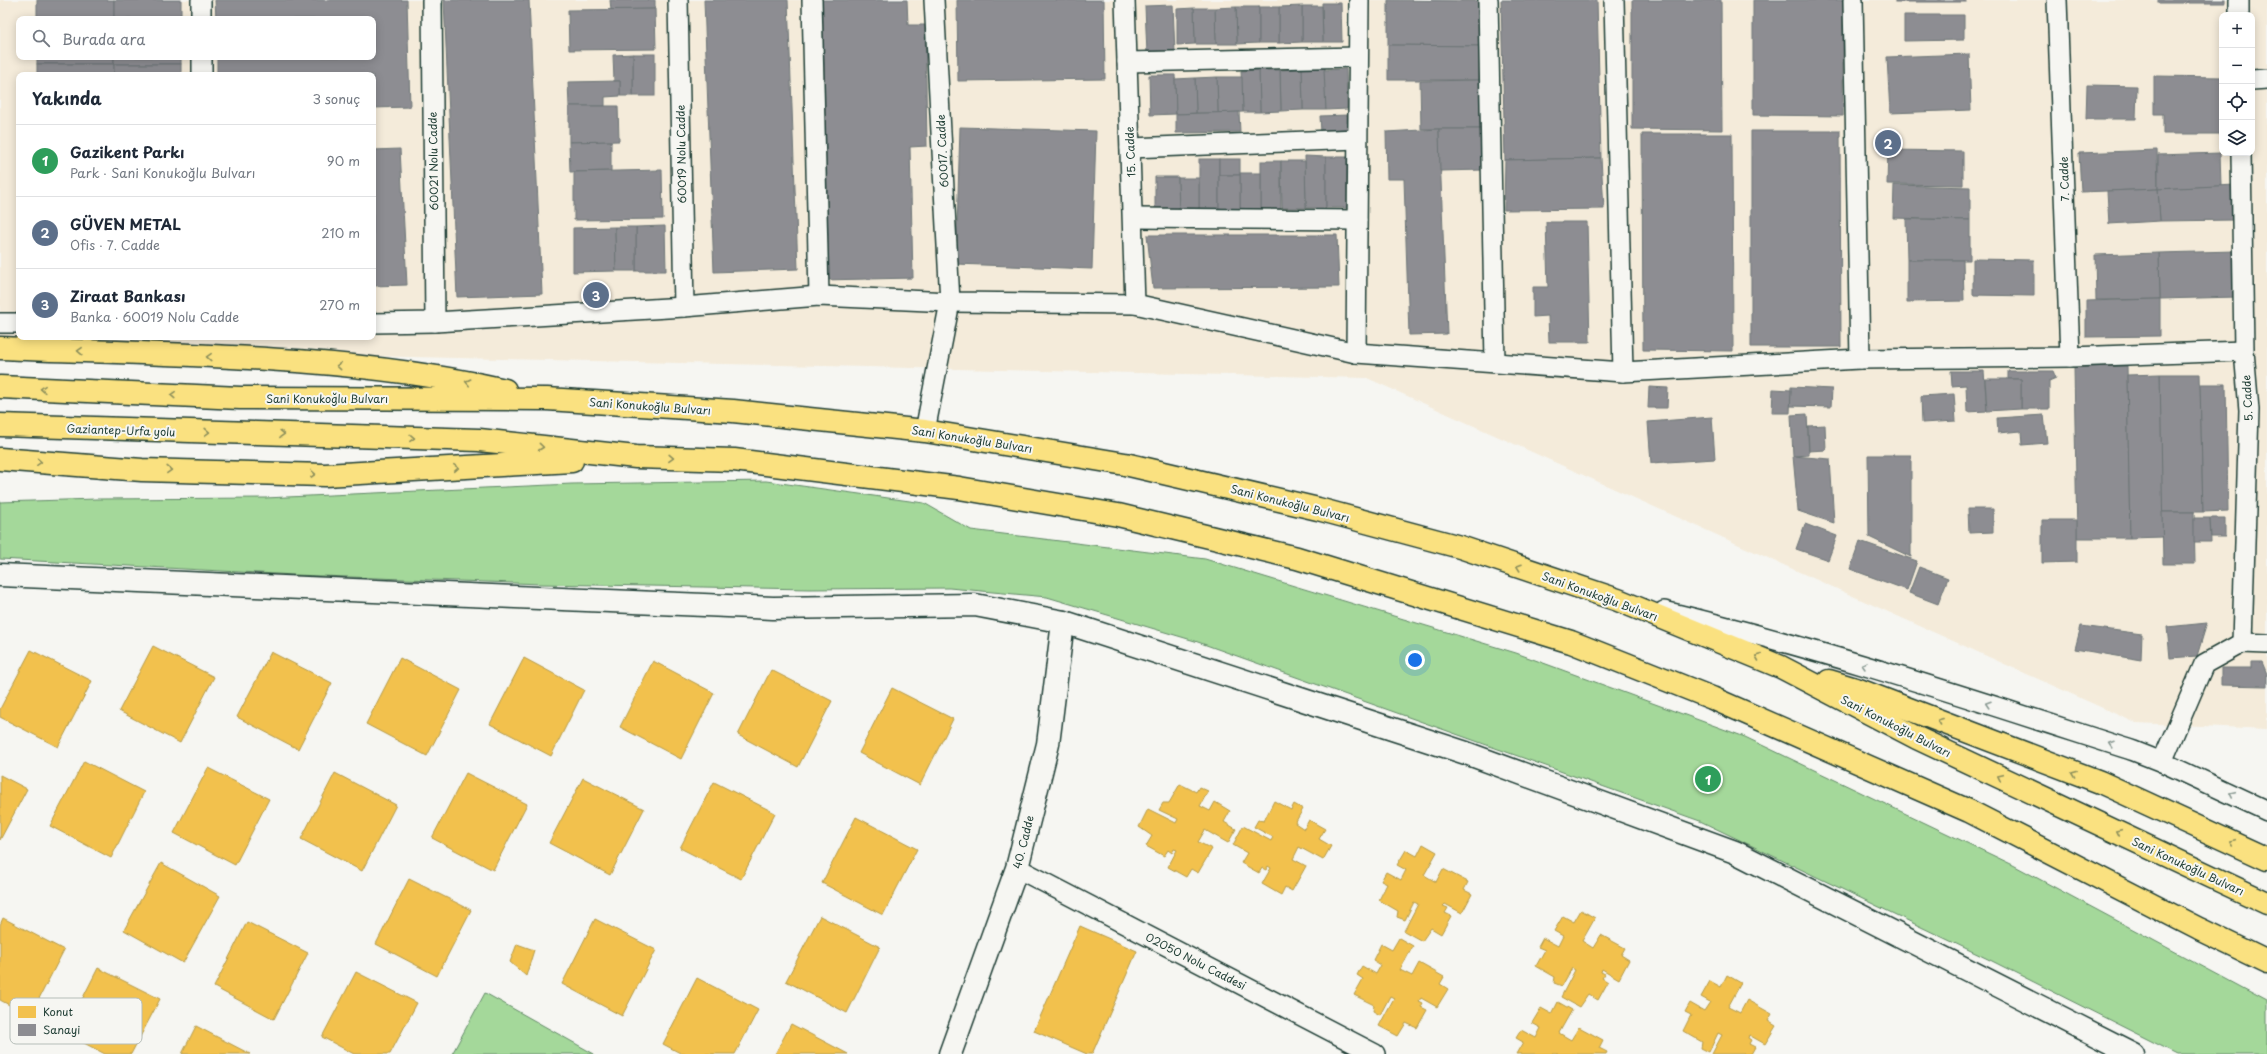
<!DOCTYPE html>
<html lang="tr">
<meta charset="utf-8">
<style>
body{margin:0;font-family:"Playpen Sans",sans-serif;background:#f6f6f7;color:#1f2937}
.controls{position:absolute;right:12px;top:12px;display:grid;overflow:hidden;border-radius:8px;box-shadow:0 2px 10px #0003}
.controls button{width:36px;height:36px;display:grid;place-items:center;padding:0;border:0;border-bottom:1px solid #e0e1e3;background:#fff;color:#1f2937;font:20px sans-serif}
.you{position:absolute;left:1415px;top:660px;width:14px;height:14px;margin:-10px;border:3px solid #fff;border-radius:50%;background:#1a73e8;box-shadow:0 0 0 6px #1a73e833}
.badge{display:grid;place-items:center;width:26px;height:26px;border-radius:50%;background:#d1495b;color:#fff;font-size:13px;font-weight:700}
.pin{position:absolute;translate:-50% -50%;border:2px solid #fff;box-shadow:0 1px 4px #0006}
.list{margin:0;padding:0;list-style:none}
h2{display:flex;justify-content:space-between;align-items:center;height:52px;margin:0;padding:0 16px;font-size:17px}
h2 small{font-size:13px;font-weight:400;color:#747a83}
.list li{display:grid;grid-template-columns:26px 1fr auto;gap:12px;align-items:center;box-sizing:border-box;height:72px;padding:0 16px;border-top:1px solid #e0e1e3}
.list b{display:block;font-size:15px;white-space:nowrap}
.list p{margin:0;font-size:13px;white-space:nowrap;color:#747a83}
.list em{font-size:13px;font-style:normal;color:#747a83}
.icon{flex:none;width:22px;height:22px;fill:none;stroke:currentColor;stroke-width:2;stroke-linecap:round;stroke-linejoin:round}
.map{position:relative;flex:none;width:2267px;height:1054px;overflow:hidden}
.search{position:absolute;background:#fff;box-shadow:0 2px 10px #0003;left:16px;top:16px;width:360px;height:44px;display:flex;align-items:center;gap:10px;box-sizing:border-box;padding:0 14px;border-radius:8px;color:#747a83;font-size:15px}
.panel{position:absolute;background:#fff;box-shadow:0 2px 10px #0003;left:16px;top:72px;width:360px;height:268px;border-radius:8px}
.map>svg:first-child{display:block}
.built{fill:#f4ebda;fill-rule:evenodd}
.green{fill:#a4d89a;stroke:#628a67}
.homes{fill:#f2c14e;stroke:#b39946}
.industry{fill:#8d8d92;stroke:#6c7576}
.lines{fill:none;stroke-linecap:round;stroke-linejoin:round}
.street-casing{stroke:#1f3d34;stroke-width:22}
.secondary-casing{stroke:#1f3d34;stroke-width:25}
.highway-casing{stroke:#1f3d34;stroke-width:25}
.street{stroke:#f6f6f2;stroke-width:19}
.secondary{stroke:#f6f6f2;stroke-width:22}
.highway{stroke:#fae180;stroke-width:22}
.oneway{stroke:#8c8f5a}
.oneway2{stroke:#8a9a93}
.labels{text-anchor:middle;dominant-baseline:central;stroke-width:4;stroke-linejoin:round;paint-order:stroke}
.street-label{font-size:11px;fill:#1f3d34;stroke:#f6f6f2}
.key{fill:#f6f6f2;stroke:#b6beb9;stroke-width:1}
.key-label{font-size:11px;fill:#1f3d34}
</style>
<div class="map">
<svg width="2267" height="1054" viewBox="0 0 2267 1054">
<rect width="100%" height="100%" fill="#f6f6f2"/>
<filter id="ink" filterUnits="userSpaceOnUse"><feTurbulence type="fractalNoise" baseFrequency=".025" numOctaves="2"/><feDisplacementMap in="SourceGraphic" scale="8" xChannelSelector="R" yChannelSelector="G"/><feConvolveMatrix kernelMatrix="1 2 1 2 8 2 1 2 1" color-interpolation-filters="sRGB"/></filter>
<g filter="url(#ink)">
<path class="built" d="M0,0H2267V729L2136,723L1367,378L0,348ZM2222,15H2252V153H2222ZM19,19H373V57H19ZM19,75H373V337H19Z"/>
<g class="green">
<path d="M766,481L924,503L971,530L1205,559L1516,653L1745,737L2013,865L2267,1001V1054H2177L1992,961L1700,821L1195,641L1047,597L949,588L809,589L542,584L295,575L0,559V502L96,499L265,498L572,484Z"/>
<path d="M485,993L594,1054H452Z"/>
</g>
<g class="homes">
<path d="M153,646L214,677L180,743L119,711Z"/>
<path d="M31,650L92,681L58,747L0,717V709Z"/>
<path d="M271,652L332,683L298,749L237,717Z"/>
<path d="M400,658L461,690L427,756L366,724Z"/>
<path d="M524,658L584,690L551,756L490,724Z"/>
<path d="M653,661L714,693L681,759L620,727Z"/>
<path d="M771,670L832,701L798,767L738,735Z"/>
<path d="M892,688L953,719L920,785L859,753Z"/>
<path d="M84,761L144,792L111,858L50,826Z"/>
<path d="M208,768L269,799L235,865L174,833Z"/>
<path d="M335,773L396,805L362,871L301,839Z"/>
<path d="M466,773L527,804L493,870L432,838Z"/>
<path d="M0,775L27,789L0,840Z"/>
<path d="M583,778L644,809L610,875L549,843Z"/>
<path d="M714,782L775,813L741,879L680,848Z"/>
<path d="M1180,784L1196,792L1199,787L1208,791L1200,806L1210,811L1215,802L1230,811L1224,822L1236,829L1228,843L1205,830L1198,842L1212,849L1198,873L1191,869L1186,877L1168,867L1177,850L1174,849L1172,853L1168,850L1164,856L1146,846L1152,836L1139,827L1148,809L1176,823L1178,819L1159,810L1163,803H1169Z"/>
<path d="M1274,801L1291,810L1294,804L1303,809L1295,823L1304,829L1309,820L1325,829L1319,839L1331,846L1323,860L1299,847L1293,859L1306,866L1292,891L1285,887L1281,895L1262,884L1271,868L1268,866L1266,870L1262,868L1259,873L1241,863L1247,853L1233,845L1243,826L1271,841L1273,837L1254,827L1258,820L1264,821Z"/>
<path d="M856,817L917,849L883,915L822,883Z"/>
<path d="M1423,844L1437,852L1424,875L1436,882L1443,869L1468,882L1464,890L1472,894L1462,913L1445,904L1443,906L1448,908L1445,913L1451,916L1441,934L1431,928L1422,941L1404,931L1418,904L1414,902L1405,920L1397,917L1398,911L1379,900L1387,884L1381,881L1386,872L1401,880L1406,870L1397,865L1406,850L1417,856Z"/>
<path d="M161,863L220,896L183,963L124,930Z"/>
<path d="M409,879L471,910L437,976L376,944Z"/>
<path d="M1581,910L1595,918L1582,941L1593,948L1601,935L1625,948L1621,955L1629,960L1619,979L1602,969L1601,972L1605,974L1602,978L1608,982L1598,1000L1588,994L1579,1007L1561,997L1575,970L1572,968L1562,986L1554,983L1555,977L1536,966L1545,950L1538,947L1543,938L1558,946L1563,936L1554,931L1563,916L1574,922Z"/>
<path d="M820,916L880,947L847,1013L786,981Z"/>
<path d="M3,918L64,950L30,1016L0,1000V925Z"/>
<path d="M595,919L656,950L622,1016L562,984Z"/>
<path d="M247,922L308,953L274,1019L214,987Z"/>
<path d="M1080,926L1137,951L1092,1054H1087L1034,1031Z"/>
<path d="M1399,938L1413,946L1400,970L1412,976L1419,963L1444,977L1440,984L1448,989L1437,1007L1421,998L1419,1001L1423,1003L1421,1007L1427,1010L1417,1028L1406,1023L1398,1036L1379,1026L1394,998L1390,996L1380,1015L1373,1011L1374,1005L1354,995L1363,979L1357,975L1362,966L1376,974L1381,965L1373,960L1381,944L1392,950Z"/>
<path d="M517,944L534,950L526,976L510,962Z"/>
<path d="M98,968L160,999L131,1054H105L65,1033Z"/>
<path d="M356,972L417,1003L390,1054H354L322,1037Z"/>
<path d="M1727,975L1741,983L1728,1007L1740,1013L1747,1000L1772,1014L1768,1021L1776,1026L1765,1044L1749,1035L1748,1038L1751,1040L1749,1044L1755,1047L1751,1054H1712L1722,1035L1718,1033L1709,1052L1701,1048L1702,1042L1683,1031L1691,1015L1685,1012L1690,1003L1704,1011L1710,1002L1701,997L1710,981L1721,987Z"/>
<path d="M697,978L758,1010L735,1054H682L663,1044Z"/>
<path d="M1558,1002L1572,1010L1559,1033L1571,1040L1579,1027L1603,1040L1599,1048L1607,1052L1606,1054H1516L1523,1042L1516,1038L1521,1030L1536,1038L1541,1028L1532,1023L1541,1008L1552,1014Z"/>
<path d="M791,1024L848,1054H775Z"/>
<path d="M196,1026L250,1054H182Z"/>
</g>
<g class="industry">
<rect x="37" y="0" width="77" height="19"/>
<rect x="114" y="0" width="67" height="19"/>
<path d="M215,0H407L410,107L373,108V75H217V57H373V19H216Z"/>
<path d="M444,0H529L542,294L457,297Z"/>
<path d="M610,0H655V9L611,10Z"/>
<path d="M704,0H788L798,269L714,272Z"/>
<path d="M817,0H907L908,25H925L927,146L910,147L913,278L823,280Z"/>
<path d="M957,0H1104L1105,79L958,81Z"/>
<path d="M1388,0L1481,1V46L1388,45Z"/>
<path d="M1501,0H1597L1601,158L1505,160Z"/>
<path d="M1632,0H1721L1722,130L1632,129Z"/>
<path d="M1753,0H1843V116L1753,115Z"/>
<rect x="1895" y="0" width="71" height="2"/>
<rect x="2158" y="0" width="67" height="3"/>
<path d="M1322,3H1341L1342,42H1323Z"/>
<path d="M1173,5L1175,53L1147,54L1145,6Z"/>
<path d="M1302,6H1322L1323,42H1302Z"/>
<path d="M1302,6V42L1279,43V7Z"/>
<path d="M1236,7H1259V43L1237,44Z"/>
<path d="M1236,7L1237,44H1216L1215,8Z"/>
<rect x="1259" y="7" width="20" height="36"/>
<path d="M1194,8H1215L1216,44H1195Z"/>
<path d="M1194,8L1195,44L1177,45V9Z"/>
<path d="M655,9L656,49L569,50L568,10Z"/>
<path d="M1904,15H1964V40L1904,41Z"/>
<path d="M1388,45L1481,46V80H1388Z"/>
<rect x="633" y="54" width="22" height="42"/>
<path d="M633,54V96H620V81H614L613,55Z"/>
<path d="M1969,54L1971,110L1890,113L1887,57Z"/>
<rect x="37" y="57" width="77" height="7"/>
<rect x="114" y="57" width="67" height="7"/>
<rect x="37" y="64" width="77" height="11"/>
<rect x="114" y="64" width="67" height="11"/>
<path d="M1325,68L1326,110H1303L1302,69Z"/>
<path d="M1302,69L1303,110L1281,111L1280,70Z"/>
<path d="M1346,69L1347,109L1326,110L1324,70Z"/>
<path d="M1259,70H1280L1281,111L1260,112Z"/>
<path d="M1259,70L1260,112H1243L1241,71Z"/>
<path d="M1149,75H1175L1176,114L1150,115Z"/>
<path d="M2154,76L2222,77L2221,134H2163V114H2154Z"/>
<path d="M1217,77H1242L1243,112L1218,113Z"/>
<path d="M1217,77L1218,113H1196L1195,78Z"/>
<path d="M1195,78L1196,113L1176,114L1175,79Z"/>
<path d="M1481,80L1482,129H1421L1420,81Z"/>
<path d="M620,81V96L605,97V106H569L568,82Z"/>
<path d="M2087,85L2137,86L2136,119H2086Z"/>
<path d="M569,106H618L619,141L569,142Z"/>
<path d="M1239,112L1240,132L1176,133V114Z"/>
<path d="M1347,115V132H1321L1320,116Z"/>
<path d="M960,127L1096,131L1092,269L956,264Z"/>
<path d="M1439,129L1447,334L1409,335L1404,179H1387L1386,132Z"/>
<path d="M1439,129H1482L1483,170L1440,171Z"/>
<path d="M1751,131H1840L1841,347H1751Z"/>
<path d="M1642,134H1732L1733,351L1643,350Z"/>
<path d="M611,141V171L570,172L569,142Z"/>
<path d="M400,149L407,285L373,286V150Z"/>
<path d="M1888,150L1963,151V185L1887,184Z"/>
<path d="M2157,150L2158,189L2081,192L2079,153Z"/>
<path d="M2220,153L2221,186L2158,189V155Z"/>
<path d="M1305,156L1326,157V208H1306Z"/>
<rect x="1326" y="157" width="21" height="51"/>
<path d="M1601,158L1604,209L1504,210L1505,160Z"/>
<rect x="1199" y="159" width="20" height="53"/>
<rect x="1219" y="159" width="21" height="16"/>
<rect x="1261" y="161" width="20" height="51"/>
<path d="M1281,161H1305L1306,208H1282Z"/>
<path d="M662,170L663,219L574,220V172Z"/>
<rect x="1240" y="173" width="21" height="39"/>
<rect x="1219" y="175" width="21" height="37"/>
<path d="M1155,177H1178L1179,212H1155Z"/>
<path d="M1178,178H1199V212H1179Z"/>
<path d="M1894,185L1970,187V220L1893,218Z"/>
<path d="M2235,185V220L2160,221L2158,189Z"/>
<path d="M2158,189L2160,221L2109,224L2107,191Z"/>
<path d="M1906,219L1970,220V260H1907Z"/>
<path d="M1546,222H1587L1590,342H1549L1548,316L1533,317V287H1548Z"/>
<path d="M665,226L666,271H636V227Z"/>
<path d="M615,227L616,271L573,272V228Z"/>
<path d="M615,227H636V271H616Z"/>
<path d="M1147,235H1337L1339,287L1153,288Z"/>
<path d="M2235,251L2237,297L2160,299L2159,253Z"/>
<path d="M2159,253L2160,299L2096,300L2095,255Z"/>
<path d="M1973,259L2034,260V296L1973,295Z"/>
<path d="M1907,260H1963L1964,301L1907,302Z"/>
<path d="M2160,299V336L2086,337V301Z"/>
<path d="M2127,366L2130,538H2077L2074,367Z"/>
<path d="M1951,371H1984L1987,411L1967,412L1966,385L1952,386Z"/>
<path d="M2008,371H2053L2056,378L2049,381V409H2021V379H2008Z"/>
<path d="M2160,374H2200L2203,512H2162Z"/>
<path d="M2160,374L2163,537L2130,538L2127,375Z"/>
<path d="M1985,379H2021V409L1987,411Z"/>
<path d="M2200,384H2226L2228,511L2203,512Z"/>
<path d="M1649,387L1668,388L1667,408H1648Z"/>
<path d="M1791,387L1832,389L1831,407L1790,406Z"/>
<path d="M1773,389L1791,390L1790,413H1772Z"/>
<path d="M1954,394L1956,421L1922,423L1921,396Z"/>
<path d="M1807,414L1809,455L1793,456L1791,415Z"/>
<path d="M2044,415L2047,443L2022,445L2021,431L1998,433L1997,418Z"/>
<path d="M1712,417L1715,459L1651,463L1648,422Z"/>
<path d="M1825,425L1826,450L1809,451L1808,426Z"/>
<path d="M1868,455H1911V557L1869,537Z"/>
<path d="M1793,456L1830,459L1834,523L1798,511Z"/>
<path d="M1968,509H1993V532L1969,533Z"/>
<path d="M2162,512H2194L2195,564H2163Z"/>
<path d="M2194,518H2210L2211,542H2194Z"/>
<path d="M2210,518H2225V537H2211Z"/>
<path d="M2042,520H2077V562L2042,563Z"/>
<path d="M1805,524L1837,536L1828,560L1796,549Z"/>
<path d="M1860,541L1917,561L1907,590L1850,569Z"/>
<path d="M1919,567L1948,578L1938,604L1909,593Z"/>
<path d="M2207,623L2197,656L2170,658L2167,627Z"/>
<path d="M2081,626L2142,634L2141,660L2075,649Z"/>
<path d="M2251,662H2262L2267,674V686L2221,685V668H2251Z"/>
</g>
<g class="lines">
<g class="street-casing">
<g id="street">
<path d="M201,0V19"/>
<path d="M432,0L435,322"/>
<path d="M678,0L684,307"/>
<path d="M812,0L819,296"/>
<path d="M1125,0L1135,304"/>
<path d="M1488,0L1495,363"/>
<path d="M1614,0L1623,372"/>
<path d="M1853,0L1860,359"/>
<path d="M2057,0L2070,357"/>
<path d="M2239,0V15"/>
<path d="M202,57V75"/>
<path d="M1127,62L1358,57"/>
<path d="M2252,80L2267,79"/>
<path d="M1130,148L1357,139"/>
<path d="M2241,153L2244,351L2249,410L2242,643"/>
<path d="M1133,218L1357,220"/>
<path d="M0,323H19"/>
<path d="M373,323L435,322L684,307L819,296L950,302L1135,304L1356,353L1623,372L1860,359L2070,357L2244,351"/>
<path d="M1356,353L1359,0"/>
<path d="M925,431L950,302L934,0"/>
<path d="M1664,611C1823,649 1978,701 2134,751L2162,762L2267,811"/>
<path d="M2162,762L2204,664L2242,643L2267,644"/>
<path d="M1017,868L1375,1054"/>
</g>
</g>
<g class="secondary-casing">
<g id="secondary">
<path d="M0,575L773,608L975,605L1064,622L1466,753L1735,852L2133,1054"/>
<path d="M950,1054L1017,868L1048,744L1063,622"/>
</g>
</g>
<g class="highway-casing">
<g id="highway">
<path d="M0,348C166,355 343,354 505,390"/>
<path d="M0,387L240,398L547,399L733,411L925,431L1125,464L1318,509L1460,547L1618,600L1781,667L1917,738L2267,903"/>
<path d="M0,425L479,440L636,457L734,460L959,488L1118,515L1297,558L1571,642L1712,698L1969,811L2199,929L2267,962"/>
<path d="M0,459L142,470L325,475L572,461"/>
<path d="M1829,681L1859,690L2100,782L2267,859"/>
</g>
</g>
<use href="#street" class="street"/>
<use href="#secondary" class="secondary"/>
<use href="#highway" class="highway"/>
</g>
<defs><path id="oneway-chevron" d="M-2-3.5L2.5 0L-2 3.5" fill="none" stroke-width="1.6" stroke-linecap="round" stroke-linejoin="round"/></defs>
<g class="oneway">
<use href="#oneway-chevron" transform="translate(80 351) rotate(-177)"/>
<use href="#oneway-chevron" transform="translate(209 357) rotate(-177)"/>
<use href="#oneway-chevron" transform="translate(339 366) rotate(-175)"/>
<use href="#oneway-chevron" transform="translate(468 382) rotate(-167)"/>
<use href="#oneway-chevron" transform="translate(43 389) rotate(-177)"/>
<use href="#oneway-chevron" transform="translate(173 395) rotate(-177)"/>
<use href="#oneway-chevron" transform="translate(207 432) rotate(2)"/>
<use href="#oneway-chevron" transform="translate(282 434) rotate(2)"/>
<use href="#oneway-chevron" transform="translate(412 438) rotate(2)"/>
<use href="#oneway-chevron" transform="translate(541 447) rotate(6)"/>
<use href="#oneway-chevron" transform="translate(671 458) rotate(2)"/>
<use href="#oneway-chevron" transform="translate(39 462) rotate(4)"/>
<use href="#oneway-chevron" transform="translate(456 468) rotate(-4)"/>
<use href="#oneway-chevron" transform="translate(169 470) rotate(2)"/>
<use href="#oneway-chevron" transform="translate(313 474) rotate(2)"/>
<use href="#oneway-chevron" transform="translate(1519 567) rotate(-161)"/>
<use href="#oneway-chevron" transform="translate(1758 657) rotate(-158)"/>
<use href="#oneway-chevron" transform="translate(1940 721) rotate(-159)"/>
<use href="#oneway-chevron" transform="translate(2074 773) rotate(-159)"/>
<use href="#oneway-chevron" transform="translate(2000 777) rotate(-155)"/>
<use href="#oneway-chevron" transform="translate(2118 832) rotate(-155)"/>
<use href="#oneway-chevron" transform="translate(2232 842) rotate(-155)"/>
</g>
<g class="oneway2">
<use href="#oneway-chevron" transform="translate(1864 665) rotate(-164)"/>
<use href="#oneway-chevron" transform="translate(1988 704) rotate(-162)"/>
<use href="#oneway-chevron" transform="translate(2112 744) rotate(-162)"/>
<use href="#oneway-chevron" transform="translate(2232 794) rotate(-155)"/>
</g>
</g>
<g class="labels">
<g class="street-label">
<text transform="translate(942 151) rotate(-93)">60017. Cadde</text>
<text transform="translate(1130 152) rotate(-92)">15. Cadde</text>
<text transform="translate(681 154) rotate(-91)">60019 Nolu Cadde</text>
<text transform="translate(433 161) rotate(-91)">60021 Nolu Cadde</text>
<text transform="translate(2064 179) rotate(-92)">7. Cadde</text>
<text x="327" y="398">Sani Konukoğlu Bulvarı</text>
<text transform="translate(2247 398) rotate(-93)">5. Cadde</text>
<text transform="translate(650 406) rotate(4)">Sani Konukoğlu Bulvarı</text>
<text transform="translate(121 430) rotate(2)">Gaziantep-Urfa yolu</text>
<text transform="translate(972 439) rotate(9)">Sani Konukoğlu Bulvarı</text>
<text transform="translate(1290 503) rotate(14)">Sani Konukoğlu Bulvarı</text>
<text transform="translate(1600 596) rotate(20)">Sani Konukoğlu Bulvarı</text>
<text transform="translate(1896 726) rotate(27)">Sani Konukoğlu Bulvarı</text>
<text transform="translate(1023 842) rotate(-76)">40. Cadde</text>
<text transform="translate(2188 866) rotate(25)">Sani Konukoğlu Bulvarı</text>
<text transform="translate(1196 961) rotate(27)">02050 Nolu Caddesi</text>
</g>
</g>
<rect x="10" y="998" width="132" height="46" rx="6" class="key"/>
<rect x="18" y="1006" width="18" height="12" fill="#f2c14e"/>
<rect x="18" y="1024" width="18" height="12" fill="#8d8d92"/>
<g class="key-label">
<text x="43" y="1016">Konut</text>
<text x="43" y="1034">Sanayi</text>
</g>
</svg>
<div class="controls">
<button>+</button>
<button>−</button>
<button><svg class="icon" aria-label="locate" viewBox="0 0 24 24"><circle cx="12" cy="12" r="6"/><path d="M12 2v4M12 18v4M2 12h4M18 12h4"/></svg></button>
<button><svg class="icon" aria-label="layers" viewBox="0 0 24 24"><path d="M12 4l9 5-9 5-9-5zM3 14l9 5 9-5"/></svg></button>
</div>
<div class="you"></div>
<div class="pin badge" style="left:1708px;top:779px;background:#2e9e5b">1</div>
<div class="pin badge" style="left:1888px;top:143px;background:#5c6f8a">2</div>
<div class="pin badge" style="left:596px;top:295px;background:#5c6f8a">3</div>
<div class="search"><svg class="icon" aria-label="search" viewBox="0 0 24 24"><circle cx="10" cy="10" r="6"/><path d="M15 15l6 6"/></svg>Burada ara</div>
<section class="panel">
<h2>Yakında<small>3 sonuç</small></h2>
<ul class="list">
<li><span class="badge" style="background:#2e9e5b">1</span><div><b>Gazikent Parkı</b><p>Park · Sani Konukoğlu Bulvarı</p></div><em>90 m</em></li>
<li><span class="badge" style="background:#5c6f8a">2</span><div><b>GÜVEN METAL</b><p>Ofis · 7. Cadde</p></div><em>210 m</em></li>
<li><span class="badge" style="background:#5c6f8a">3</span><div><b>Ziraat Bankası</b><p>Banka · 60019 Nolu Cadde</p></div><em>270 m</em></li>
</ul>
</section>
</div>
